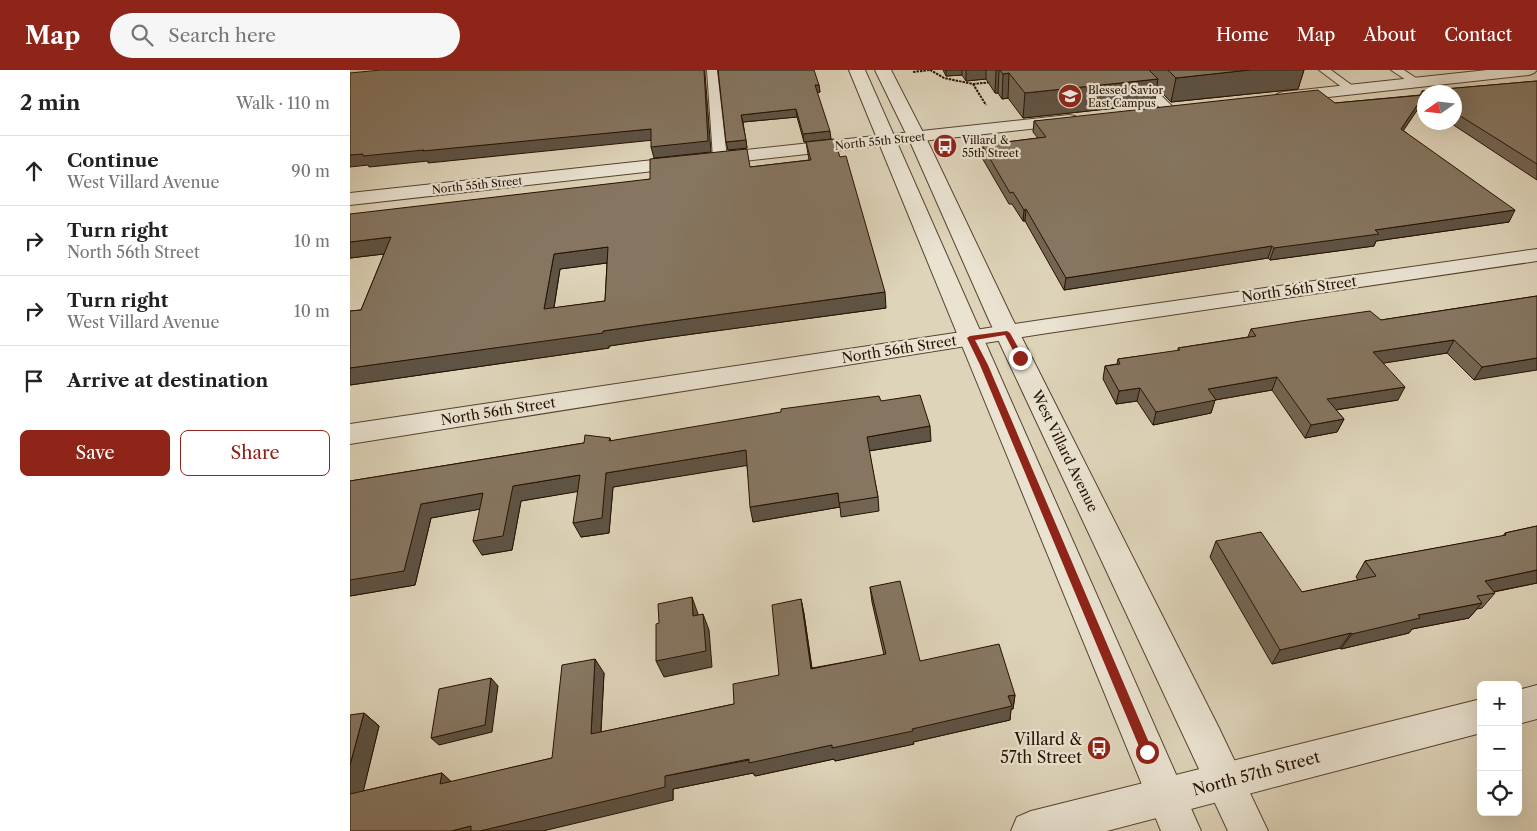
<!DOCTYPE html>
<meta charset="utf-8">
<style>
body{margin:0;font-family:"Libre Caslon Text",serif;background:#f6f6f6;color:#222}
.controls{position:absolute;right:15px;bottom:15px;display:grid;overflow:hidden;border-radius:8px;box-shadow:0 5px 20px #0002}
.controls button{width:45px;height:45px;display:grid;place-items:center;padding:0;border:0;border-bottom:1px solid #e0e0e0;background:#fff;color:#222;font:25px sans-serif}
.compass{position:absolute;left:1067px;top:15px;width:45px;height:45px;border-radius:50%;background:#fff;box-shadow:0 5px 20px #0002;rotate:256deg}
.stop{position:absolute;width:15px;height:15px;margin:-11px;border:4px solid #8f2418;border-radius:50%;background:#fff}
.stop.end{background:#8f2418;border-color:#fff;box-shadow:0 1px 5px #0008}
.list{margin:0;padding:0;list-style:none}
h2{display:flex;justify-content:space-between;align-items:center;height:65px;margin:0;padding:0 20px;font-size:21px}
h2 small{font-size:16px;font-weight:400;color:#767676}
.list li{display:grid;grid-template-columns:32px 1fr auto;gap:15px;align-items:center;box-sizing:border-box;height:70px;padding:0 20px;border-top:1px solid #e0e0e0}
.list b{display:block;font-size:19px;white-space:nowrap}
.list p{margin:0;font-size:16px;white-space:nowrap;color:#767676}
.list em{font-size:16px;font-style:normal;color:#767676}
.actions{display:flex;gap:10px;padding:15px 20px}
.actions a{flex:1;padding:11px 0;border:1px solid #8f2418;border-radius:8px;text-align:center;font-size:18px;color:#8f2418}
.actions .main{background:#8f2418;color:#fff}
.icon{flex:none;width:28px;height:28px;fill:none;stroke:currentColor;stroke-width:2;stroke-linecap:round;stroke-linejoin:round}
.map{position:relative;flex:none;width:1187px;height:761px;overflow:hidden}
header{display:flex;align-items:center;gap:30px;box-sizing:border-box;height:70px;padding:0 25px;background:#8f2418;color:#fff}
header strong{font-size:24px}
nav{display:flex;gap:28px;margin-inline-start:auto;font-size:18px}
.search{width:350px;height:45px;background:#f6f6f6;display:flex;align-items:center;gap:12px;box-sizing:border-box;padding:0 18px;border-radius:28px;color:#767676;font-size:19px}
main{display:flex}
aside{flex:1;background:#fff}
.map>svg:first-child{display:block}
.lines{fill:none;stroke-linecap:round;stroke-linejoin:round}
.service-casing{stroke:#55422f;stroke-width:2}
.minor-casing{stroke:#55422f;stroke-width:2}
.tertiary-casing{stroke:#55422f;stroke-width:2}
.path{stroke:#271101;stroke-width:2;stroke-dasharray:2.5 1;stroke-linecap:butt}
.service{fill:#eae3d2;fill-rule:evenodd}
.minor{fill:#eae3d2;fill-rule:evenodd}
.tertiary{fill:#eae3d2;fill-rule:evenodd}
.wall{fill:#736553;stroke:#271101;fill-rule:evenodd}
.shaded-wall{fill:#5e5344;stroke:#271101}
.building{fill:#867661;stroke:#271101;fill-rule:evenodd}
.route{fill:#8f2418}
.labels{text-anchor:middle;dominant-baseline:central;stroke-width:4.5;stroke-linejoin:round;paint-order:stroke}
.far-poi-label{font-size:11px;fill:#271101;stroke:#eae3d2;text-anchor:start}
.far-street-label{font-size:11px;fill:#271101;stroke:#eae3d2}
.street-label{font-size:14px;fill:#271101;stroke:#eae3d2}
.near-poi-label{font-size:16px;fill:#271101;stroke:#eae3d2;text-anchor:end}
.near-street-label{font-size:16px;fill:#271101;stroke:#eae3d2}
</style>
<header>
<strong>Map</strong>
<div class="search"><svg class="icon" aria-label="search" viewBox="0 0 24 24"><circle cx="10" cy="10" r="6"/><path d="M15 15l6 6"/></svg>Search here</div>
<nav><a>Home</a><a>Map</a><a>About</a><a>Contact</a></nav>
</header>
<main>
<aside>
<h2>2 min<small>Walk · 110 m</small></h2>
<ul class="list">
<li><svg class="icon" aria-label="ahead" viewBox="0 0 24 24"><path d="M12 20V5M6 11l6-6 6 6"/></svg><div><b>Continue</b><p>West Villard Avenue</p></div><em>90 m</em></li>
<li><svg class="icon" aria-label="right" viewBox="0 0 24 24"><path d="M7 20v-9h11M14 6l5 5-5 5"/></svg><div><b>Turn right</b><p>North 56th Street</p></div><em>10 m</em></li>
<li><svg class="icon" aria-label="right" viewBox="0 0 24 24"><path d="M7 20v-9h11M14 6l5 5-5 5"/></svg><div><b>Turn right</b><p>West Villard Avenue</p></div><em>10 m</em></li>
<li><svg class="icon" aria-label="arrive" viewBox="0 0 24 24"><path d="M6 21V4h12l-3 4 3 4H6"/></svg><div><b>Arrive at destination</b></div></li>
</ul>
<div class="actions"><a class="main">Save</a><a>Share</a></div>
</aside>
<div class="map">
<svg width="1187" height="761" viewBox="0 0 1187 761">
<rect width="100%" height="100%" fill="#ded4b9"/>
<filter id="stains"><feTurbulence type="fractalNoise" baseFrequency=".004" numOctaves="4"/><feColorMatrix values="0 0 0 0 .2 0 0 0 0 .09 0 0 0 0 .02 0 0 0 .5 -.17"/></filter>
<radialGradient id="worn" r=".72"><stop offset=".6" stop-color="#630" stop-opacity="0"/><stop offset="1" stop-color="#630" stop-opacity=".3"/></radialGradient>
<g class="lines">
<g class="service-casing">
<g id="service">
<path d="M357,0H367L377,88L370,92L363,88Z"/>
<path d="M969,0H981L1007,19L1005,21H997Z"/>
<path d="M1041,0H1054L1072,12L1070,14H1062Z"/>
<path d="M786,4L790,5L822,36L824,39L822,42H814L782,9L780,7L782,5Z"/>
</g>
</g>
<g class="minor-casing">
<g id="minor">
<path d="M1137,0H1187L1184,3L1179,5L933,32L927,30L925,27L927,24L933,22Z"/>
<path d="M719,45L725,46L727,50L725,54L0,135V123Z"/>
<path d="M1187,179V191L698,263L0,374V354L698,249Z"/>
<path d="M1187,615V649L1168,654V620Z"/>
<path d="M1131,629V663L757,761H661L667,747L681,741Z"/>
</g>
</g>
<g class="tertiary-casing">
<g id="tertiary">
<path d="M499,0H515L851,761H811Z"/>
<path d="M525,0H541L580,76L662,248L869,658L918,761H878L638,248L562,76Z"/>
</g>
</g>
<g class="path">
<path d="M580,0L594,8L623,14L636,35"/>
<path d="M563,2L580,0"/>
<path d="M623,14L642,12"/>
</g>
<use href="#service" class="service"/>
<use href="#minor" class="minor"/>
<use href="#tertiary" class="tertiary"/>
</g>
<g class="wall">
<path d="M368,0L469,15L470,22L467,23L481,69L454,72L447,47L393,52L397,78L378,80Z"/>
<path d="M593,0H954L948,19L821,32L807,18L804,34L673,48L658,28L652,29L648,23H645L636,9L616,11L612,5L596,6Z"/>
<path d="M1187,11V110L1099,52H1104V22H1074V36L1071,34L1053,60L1159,152L1026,171L1024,176L920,190L918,188L714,220L675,151H673L662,134H659L631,86L632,75L688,68L683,62L684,51L985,33L1070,25L1072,21Z"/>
<path d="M456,72L536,238L313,268L259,276V278L0,315V241L11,240L34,184L0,188L300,109L459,90ZM257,193L255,231L204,238L210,199Z"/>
<path d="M1187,226L1124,310L1097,283L1033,293L1048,330L986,340L994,349L987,362L955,368L922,320L865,330L861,343L803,355L787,331L766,334L753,309L755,296L767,294L768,289L828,281V278L898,267L901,259L1031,250Z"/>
<path d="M531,331L581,371L519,381L528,427L529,441L491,447L490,437L403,452L397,395L263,417L259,463L231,467L228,421L171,431L162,480L132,485L130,439L81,448L65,515L0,526V411L234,373L260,368L261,371Z"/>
<path d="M1187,456V513L1144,522L1145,523L1132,538L1127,539L1119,548L1062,559L1059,563L991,579L990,578L922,594L860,487L866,471L952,522L1008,510L1006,507L1015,491L1153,466L1155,463Z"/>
<path d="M520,517L570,591L665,625L663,639H661L660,650L563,672L564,674L485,691L484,689L405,706L403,703L323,719V730L0,761L14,643L29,656L13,721L92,703L101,712L202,688L254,603L251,662L384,634L429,605L451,529L454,544L462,598L534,585L522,532Z"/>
</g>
<g class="shaded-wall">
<path d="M354,0H355V3L361,82L304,88L301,77Z"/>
<path d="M596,0H612V5L596,6Z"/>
<path d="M616,0H636V9L616,11Z"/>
<path d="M646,0H649L648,23H645Z"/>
<path d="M899,0H954L948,19L821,32L826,8Z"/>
<path d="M659,3L658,28L652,29L653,4Z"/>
<path d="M808,9L804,34L673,48L675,23Z"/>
<path d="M465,15H469L470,22L465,23Z"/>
<path d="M1074,25L1070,36L1047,70L1051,59Z"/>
<path d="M446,39L447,47L393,52L391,45Z"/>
<path d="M301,59L304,70L78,93V91L19,97L18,95L0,97V85Z"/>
<path d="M480,61L481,69L454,72L453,64Z"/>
<path d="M396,70L397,78L378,80L376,72Z"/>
<path d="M676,139L675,151H673L674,140Z"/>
<path d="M1165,140L1159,152L1026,171L1024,176L920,190L924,178L1025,160Z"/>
<path d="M41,167L50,182L0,188V172Z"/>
<path d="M922,176L918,188L714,220L716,208Z"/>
<path d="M258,177L264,192L210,199L201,255L194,239L204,184Z"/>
<path d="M535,222L536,238L313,268L259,276V278L0,315V298L308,253Z"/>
<path d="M1104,270L1097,283L1016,296L1023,282Z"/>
<path d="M1187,288V300L1124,310L1132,297Z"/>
<path d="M927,307L922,320L865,330L861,343L803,355L806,342L858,319Z"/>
<path d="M1055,317L1048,330L971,342L977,329Z"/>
<path d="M790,318L787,331L766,334L769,321Z"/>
<path d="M994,349L987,362L955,368L961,355Z"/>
<path d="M580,356L581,371L518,381L517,367Z"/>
<path d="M396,380L400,395L263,417L259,463L231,467L223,453L256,403Z"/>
<path d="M230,405L237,420L171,431L162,480L132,485L123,471L163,416Z"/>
<path d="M133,423L142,437L81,448L65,515L0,526V510L71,434Z"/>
<path d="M488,423L490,437L403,452L400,437Z"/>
<path d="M1187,500V513L1122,526L1135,511Z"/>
<path d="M342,527L348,544L349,563L343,546Z"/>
<path d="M451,529L454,544L464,613L461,599Z"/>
<path d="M1132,533L1119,548L1062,559L1059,563L991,579L1002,564L1068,545Z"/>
<path d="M353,544L359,560L362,597L314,607L306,591Z"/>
<path d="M1001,563L990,578L922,594L930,580Z"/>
<path d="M245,589L254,603L250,678L241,664Z"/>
<path d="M141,608L148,616L142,662L89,675L81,668Z"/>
<path d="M665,625L663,639H661L660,650L563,672L564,674L485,691L484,689L405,706L403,703L323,719V730L193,761H130L315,706L562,659L658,626Z"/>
<path d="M14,643L29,656L9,739L0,732V695Z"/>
<path d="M92,703L106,716L90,714Z"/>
<path d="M121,756L127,761H101Z"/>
</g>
<g class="building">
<path d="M31,0H354L358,71L301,77V59L73,81L74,80L13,86V84L0,85V3Z"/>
<path d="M368,0H464L469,15H465L480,61L453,64L446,39L391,45L396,70L376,72Z"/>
<path d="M650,0H799L808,9L675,23L659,3L653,4Z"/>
<path d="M818,0H899L826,8Z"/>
<path d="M1187,11V94L1104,42V22L1074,23L1072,21Z"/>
<path d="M968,20L985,33L1074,25L1051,59L1165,140L1025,160L1029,164L924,178L922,176L716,208L676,139L674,140L663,122L660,123L632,75L696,67L684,51Z"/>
<path d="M484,69L490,87L496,86L535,222L308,253L253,261V263L0,298V241L11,240L41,167L0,172V144L300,109V89L397,79L400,97L461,90L456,72ZM258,177L255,231L194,239L204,184Z"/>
<path d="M1187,226V288L1132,297L1104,270L1023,282L1055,317L977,329L994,349L961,355L927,307L858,319L866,330L806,342L790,318L769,321L755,296L770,294L768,289L830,280L828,278L906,266L901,259L951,251L1020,241L1031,250Z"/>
<path d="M570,325L580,356L517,367L528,427L489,433L488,423L400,437L396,380L256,403L252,448L223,453L230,405L163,416L153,466L123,471L133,423L71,434L54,501L0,510V411L234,373L235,365L260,368L259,371L431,342V339L529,326L531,331Z"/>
<path d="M1187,456V500L1135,511L1145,523L1127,526L1132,533L1068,545L1070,548L1002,564L1001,563L930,580L866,471L911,462L952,522L1026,506L1015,491L1156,465L1155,463Z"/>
<path d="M550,511L570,591L649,574L665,625L658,626L662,636L562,659L563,661L482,678V675L399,693V689L315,706V717L130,761H121V756L101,761H0V724L92,703L90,714L202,688L212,595L245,589L241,664L384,634L383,614L429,605L422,535L451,529L461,599L536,584L520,517Z"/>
<path d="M342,527L343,546L353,544L356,581L306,591V554L309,553L308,534Z"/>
<path d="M141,608L135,655L81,668L89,619Z"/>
<path d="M14,643L0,695V645Z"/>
</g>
<path class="route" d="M657,261L660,263L674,288L673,290H668L655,265L625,270L638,295L803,682L801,686L797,687L793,686L630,295L617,268L620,266Z"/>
<defs>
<g id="school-disc" transform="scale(1.25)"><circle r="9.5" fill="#8f2418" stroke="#eae3d2"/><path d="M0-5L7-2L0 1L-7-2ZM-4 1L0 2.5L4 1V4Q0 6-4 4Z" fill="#fff"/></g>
<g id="bus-disc" transform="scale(1.25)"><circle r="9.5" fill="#8f2418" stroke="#eae3d2"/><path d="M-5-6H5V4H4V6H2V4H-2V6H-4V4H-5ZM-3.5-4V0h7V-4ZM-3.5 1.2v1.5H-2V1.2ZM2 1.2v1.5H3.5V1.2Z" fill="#fff"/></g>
</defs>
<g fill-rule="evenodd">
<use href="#school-disc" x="720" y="26"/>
<use href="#bus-disc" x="595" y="76"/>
<use href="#bus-disc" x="749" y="678"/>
</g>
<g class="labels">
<g class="far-poi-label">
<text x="738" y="20">Blessed Savior<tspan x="738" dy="13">East Campus</tspan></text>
<text x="612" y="70">Villard &amp;<tspan x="612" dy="13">55th Street</tspan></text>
</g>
<g class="far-street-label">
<text transform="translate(530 71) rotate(-6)">North 55th Street</text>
<text transform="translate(127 115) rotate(-6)">North 55th Street</text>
</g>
<g class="street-label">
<text transform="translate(949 219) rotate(-8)">North 56th Street</text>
<text transform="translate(549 279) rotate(-9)">North 56th Street</text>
<text transform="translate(148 341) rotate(-9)">North 56th Street</text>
<text transform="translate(715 381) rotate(64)">West Villard Avenue</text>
</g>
<g class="near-poi-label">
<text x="732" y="669">Villard &amp;<tspan x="732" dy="18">57th Street</tspan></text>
</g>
<g class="near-street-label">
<text transform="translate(906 703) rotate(-15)">North 57th Street</text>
</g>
</g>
<rect width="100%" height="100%" filter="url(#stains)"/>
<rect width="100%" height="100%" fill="url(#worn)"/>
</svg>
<div class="controls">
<button>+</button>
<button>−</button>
<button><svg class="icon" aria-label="locate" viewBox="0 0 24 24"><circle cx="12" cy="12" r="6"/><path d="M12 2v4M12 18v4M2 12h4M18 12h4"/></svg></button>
</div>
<svg class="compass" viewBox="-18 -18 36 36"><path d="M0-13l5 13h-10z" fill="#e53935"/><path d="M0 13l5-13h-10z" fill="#767676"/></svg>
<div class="stop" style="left:797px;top:682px"></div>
<div class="stop end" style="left:670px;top:288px"></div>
</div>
</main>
